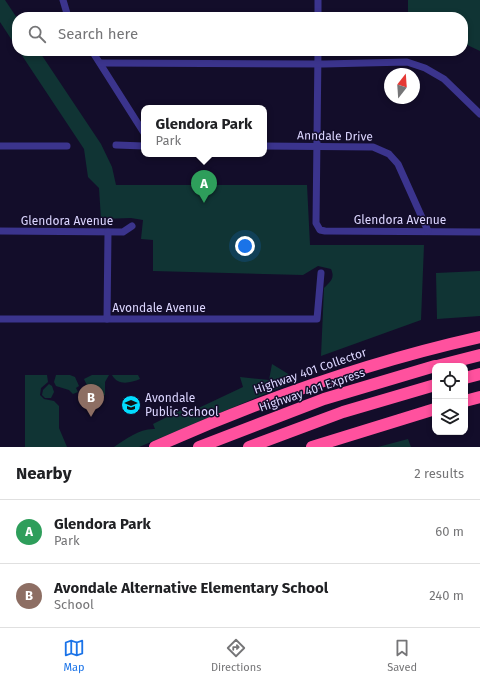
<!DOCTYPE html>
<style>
body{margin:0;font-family:"Fira Sans",sans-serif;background:#f2f2f2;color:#202124}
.controls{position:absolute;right:12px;bottom:12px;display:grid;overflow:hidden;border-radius:8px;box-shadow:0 2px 6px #0003}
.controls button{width:36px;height:36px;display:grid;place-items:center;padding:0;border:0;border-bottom:1px solid #e0e0e0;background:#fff;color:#202124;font:20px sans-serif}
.compass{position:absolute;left:384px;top:68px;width:36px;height:36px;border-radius:50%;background:#fff;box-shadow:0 2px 6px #0003;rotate:17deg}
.you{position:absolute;left:245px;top:246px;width:14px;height:14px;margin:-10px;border:3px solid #fff;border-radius:50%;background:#1a73e8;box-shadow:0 0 0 6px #1a73e833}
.badge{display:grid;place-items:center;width:26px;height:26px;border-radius:50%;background:#1a73e8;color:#fff;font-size:13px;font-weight:700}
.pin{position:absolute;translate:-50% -33px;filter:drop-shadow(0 1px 2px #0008)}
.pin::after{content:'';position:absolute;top:21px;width:14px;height:12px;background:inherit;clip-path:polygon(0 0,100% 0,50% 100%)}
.popup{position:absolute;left:141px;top:105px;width:126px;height:52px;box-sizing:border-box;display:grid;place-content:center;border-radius:8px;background:#fff;filter:drop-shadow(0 1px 3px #0005);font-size:13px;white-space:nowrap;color:#757577}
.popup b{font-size:15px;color:#202124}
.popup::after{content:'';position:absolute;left:50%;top:100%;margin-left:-8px;border:8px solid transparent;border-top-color:#fff}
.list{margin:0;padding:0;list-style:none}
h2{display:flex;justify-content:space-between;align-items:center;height:52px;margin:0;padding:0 16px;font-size:17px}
h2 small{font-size:13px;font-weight:400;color:#757577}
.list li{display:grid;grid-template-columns:26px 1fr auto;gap:12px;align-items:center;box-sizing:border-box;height:64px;padding:0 16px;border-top:1px solid #e0e0e0}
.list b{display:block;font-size:15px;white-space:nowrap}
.list p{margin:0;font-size:13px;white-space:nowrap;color:#757577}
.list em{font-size:13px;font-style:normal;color:#757577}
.icon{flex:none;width:22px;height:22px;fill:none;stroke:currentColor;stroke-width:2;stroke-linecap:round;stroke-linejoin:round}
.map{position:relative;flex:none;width:480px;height:447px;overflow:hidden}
.search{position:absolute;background:#fff;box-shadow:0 2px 6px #0003;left:12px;right:12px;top:12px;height:44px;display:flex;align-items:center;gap:10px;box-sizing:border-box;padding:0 14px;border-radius:16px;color:#757577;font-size:15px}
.sheet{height:180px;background:#fff}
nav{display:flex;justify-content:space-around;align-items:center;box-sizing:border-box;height:56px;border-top:1px solid #e0e0e0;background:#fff;font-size:11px;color:#757577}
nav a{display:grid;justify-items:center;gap:2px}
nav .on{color:#1a73e8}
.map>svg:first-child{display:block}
.green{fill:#103434}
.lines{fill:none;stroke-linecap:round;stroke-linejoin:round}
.minor{stroke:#3b348d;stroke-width:7}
.motorway{stroke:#ff519e;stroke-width:12}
.labels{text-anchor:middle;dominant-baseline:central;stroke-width:3;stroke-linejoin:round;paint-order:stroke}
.street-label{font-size:12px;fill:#dcd6ff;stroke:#130d2a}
.poi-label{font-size:12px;fill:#dcd6ff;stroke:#130d2a;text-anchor:start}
</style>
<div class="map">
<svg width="480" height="447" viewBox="0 0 480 447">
<rect width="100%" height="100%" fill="#130d2a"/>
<g class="green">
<path d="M0,0H5L17,18V48L0,22Z"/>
<path d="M408,0H480V51L463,43V17H408Z"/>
<path d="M19,51H39L101,144L112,167L116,185H307L310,245H424L421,320L321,356L324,288C331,281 335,278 331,269L318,266L303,275L153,271V240L141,239L143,220L131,218L101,219L99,188L88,177L84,149Z"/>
<path d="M480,271V316L437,319L436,273Z"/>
<path d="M272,364L298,380L139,447H114C126,439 140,428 155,429L153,424L185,408L188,413L243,387L240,377L269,380Z"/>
<path d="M25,375H47L48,382L41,388L40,395L44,399L54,401L59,406V428L67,447H25Z"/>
<path d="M56,375H70L75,377L79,386L76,388L78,392L73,394L69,390L56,386L54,382Z"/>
<path d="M92,375H109L105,382V395L94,400L84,379Z"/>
<path d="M112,375H138L140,379C130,383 118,386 112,375Z"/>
<path d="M49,384L52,386L54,392L51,398H45L42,395L43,390Z"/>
<path d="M408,439L411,447H378Z"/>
</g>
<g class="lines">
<g class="minor">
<path d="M63,0L68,17"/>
<path d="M318,17V0"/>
<path d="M92,51L144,133"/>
<path d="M318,51L316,223L320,230L325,231L480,232"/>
<path d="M101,63L324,64L407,62L425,68L444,79L480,114"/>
<path d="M116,145L144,146"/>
<path d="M0,146H67"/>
<path d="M264,146L373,147L389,154L398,164L428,231"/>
<path d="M0,231L123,232L132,226"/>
<path d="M0,319H317L321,273"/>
<path d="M107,319L108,232"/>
</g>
<g class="motorway">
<path d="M437,366L480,355"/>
<path d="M465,378L480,374"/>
<path d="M465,401L480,397"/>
<path d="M155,447C260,400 368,362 480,337"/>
<path d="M199,447L324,399L435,366"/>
<path d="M249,447L343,412L435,385"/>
<path d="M312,447L435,409"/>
</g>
</g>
<defs>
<g id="school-disc" transform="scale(1)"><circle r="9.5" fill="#02dcff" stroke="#130d2a"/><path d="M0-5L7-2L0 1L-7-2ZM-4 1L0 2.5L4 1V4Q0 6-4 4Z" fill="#111"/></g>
</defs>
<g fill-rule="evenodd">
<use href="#school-disc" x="131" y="405"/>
</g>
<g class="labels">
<g class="street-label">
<text transform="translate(335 136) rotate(1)">Anndale Drive</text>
<text x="400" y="220">Glendora Avenue</text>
<text x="67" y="221">Glendora Avenue</text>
<text x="159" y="308">Avondale Avenue</text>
<text transform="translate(310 371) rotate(-19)">Highway 401 Collector</text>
<text transform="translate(312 390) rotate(-19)">Highway 401 Express</text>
</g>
<g class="poi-label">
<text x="145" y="398">Avondale<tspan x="145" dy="14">Public School</tspan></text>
</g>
</g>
</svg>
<div class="controls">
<button><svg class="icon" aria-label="locate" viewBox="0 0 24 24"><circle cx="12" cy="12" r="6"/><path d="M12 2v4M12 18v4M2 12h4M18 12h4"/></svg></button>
<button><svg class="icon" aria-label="layers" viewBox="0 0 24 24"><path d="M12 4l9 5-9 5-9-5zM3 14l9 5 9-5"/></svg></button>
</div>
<svg class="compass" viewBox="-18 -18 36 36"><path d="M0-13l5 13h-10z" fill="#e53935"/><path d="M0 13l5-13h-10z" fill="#757577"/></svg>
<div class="you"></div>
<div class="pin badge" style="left:204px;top:203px;background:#2e9e5b">A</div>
<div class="popup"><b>Glendora Park</b>Park</div>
<div class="pin badge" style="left:91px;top:417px;background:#8d6e63">B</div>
<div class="search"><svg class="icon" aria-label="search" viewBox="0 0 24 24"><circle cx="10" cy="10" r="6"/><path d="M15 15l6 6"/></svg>Search here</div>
</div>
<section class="sheet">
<h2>Nearby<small>2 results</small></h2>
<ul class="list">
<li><span class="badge" style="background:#2e9e5b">A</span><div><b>Glendora Park</b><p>Park</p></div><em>60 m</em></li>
<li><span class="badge" style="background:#8d6e63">B</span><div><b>Avondale Alternative Elementary School</b><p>School</p></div><em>240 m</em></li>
</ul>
</section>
<nav>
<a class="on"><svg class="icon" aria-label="map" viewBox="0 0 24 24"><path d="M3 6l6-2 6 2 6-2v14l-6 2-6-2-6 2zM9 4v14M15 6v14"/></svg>Map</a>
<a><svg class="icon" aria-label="directions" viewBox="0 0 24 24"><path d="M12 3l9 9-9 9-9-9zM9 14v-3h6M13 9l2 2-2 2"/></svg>Directions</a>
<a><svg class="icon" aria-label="saved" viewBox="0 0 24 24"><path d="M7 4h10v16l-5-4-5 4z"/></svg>Saved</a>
</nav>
